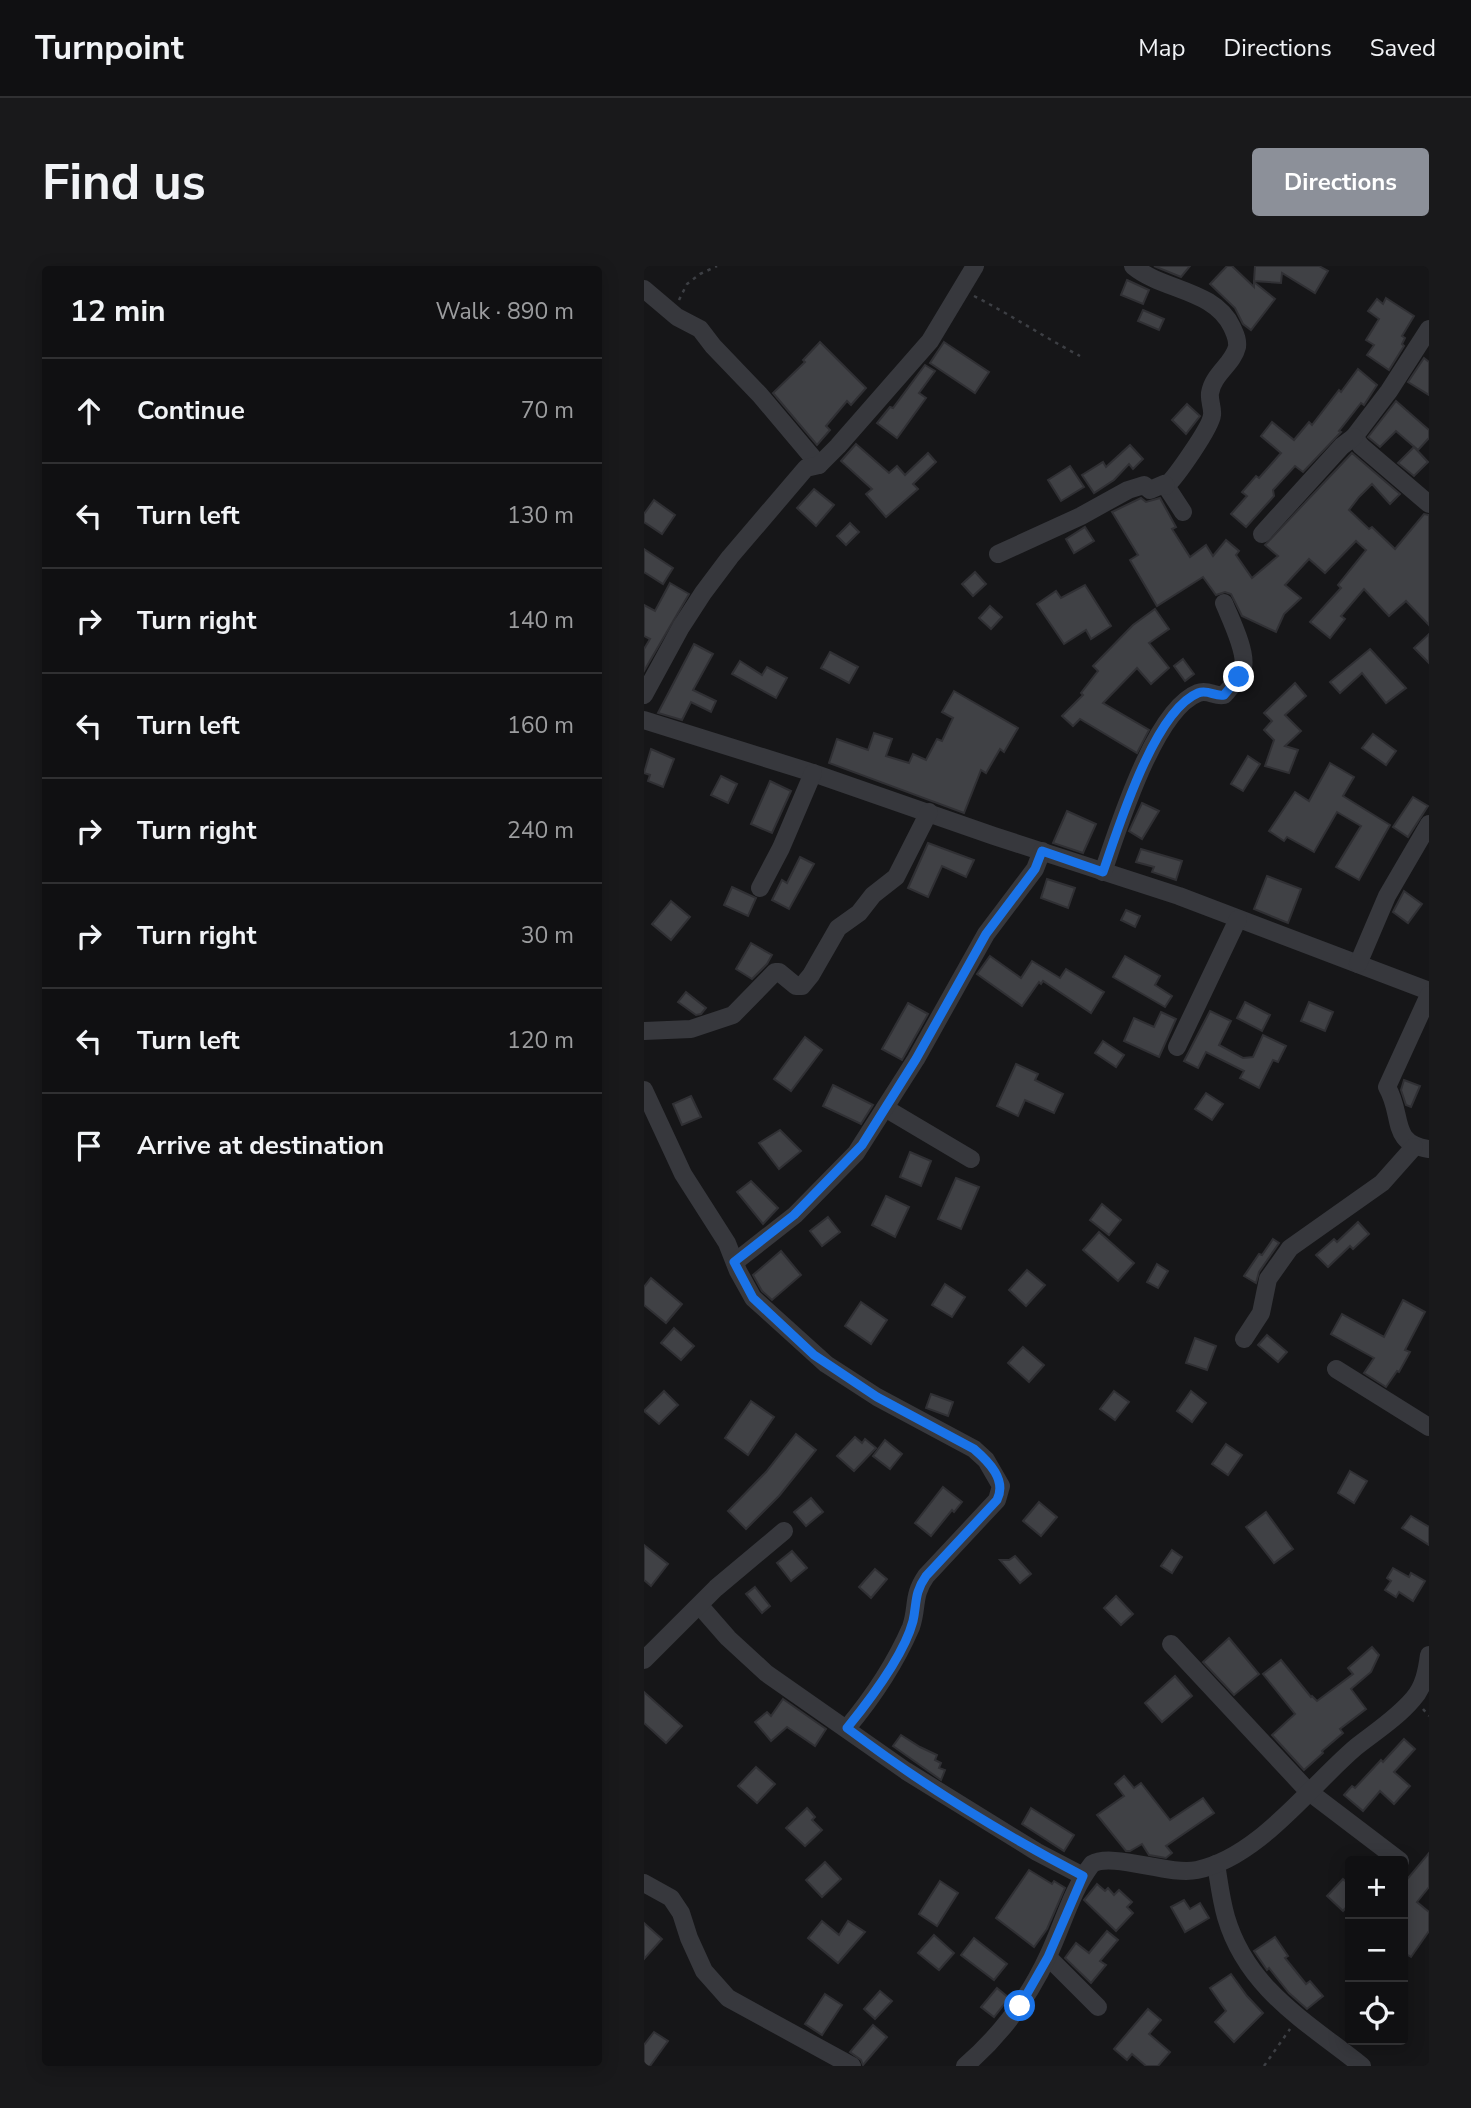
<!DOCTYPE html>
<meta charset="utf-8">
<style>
body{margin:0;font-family:"Nunito Sans",sans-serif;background:#19191b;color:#f1f3f6}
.controls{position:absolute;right:21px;bottom:21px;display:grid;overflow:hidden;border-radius:7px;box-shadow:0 4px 18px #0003}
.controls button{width:63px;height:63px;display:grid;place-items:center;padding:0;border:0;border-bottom:2px solid #303032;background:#101012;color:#f1f3f6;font:35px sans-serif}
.stop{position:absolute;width:21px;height:21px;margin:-16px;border:5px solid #1a73e8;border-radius:50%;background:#fff}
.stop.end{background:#1a73e8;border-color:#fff;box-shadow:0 2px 7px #0008}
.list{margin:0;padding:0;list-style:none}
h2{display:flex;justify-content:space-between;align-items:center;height:91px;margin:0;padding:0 28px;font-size:30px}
h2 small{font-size:23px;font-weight:400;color:#9c9d9f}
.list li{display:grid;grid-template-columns:46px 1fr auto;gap:21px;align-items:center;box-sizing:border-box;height:105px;padding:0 28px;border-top:2px solid #303032}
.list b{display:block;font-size:26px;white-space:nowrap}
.list em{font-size:23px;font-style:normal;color:#9c9d9f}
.icon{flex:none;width:38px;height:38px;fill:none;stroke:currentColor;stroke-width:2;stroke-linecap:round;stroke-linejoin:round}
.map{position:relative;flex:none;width:785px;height:1800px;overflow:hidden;border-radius:7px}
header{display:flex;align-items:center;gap:42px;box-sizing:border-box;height:98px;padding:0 35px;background:#101012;border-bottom:2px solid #303032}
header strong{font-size:33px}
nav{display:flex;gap:38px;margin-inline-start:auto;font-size:24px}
.intro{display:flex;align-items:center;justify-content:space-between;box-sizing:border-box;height:168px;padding:0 42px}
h1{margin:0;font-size:49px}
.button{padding:18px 32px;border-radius:7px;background:#8c9099;color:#fff;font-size:24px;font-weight:700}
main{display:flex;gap:42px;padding:0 42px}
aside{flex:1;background:#101012;border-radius:7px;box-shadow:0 4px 18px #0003}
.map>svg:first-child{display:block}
.building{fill:#404145;stroke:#303034;stroke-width:2}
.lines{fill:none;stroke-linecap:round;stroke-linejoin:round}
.path{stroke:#3d3f44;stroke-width:2.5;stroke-dasharray:3.5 5;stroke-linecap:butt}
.minor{stroke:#37383d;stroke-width:18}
.route{stroke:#1a73e8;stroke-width:9}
</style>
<header>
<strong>Turnpoint</strong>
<nav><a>Map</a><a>Directions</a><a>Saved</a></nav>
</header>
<div class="intro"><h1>Find us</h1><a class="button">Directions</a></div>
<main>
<aside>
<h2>12 min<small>Walk · 890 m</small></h2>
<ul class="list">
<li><svg class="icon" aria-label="ahead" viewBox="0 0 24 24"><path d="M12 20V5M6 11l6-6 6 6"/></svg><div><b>Continue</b></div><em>70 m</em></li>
<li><svg class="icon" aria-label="left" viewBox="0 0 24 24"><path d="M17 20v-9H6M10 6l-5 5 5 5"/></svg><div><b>Turn left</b></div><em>130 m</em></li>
<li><svg class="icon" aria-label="right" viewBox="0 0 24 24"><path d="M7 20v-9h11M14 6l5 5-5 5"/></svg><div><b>Turn right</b></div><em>140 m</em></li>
<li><svg class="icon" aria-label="left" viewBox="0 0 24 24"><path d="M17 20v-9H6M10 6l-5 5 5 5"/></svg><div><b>Turn left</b></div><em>160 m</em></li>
<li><svg class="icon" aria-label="right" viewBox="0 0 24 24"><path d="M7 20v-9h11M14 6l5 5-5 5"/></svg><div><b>Turn right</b></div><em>240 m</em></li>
<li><svg class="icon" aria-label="right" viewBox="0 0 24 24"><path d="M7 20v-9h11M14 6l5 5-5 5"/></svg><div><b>Turn right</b></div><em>30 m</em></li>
<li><svg class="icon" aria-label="left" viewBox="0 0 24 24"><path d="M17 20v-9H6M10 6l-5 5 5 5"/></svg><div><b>Turn left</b></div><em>120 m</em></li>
<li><svg class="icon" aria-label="arrive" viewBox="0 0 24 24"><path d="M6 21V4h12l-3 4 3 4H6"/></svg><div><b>Arrive at destination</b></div></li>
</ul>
</aside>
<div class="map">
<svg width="785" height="1800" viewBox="0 0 785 1800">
<rect width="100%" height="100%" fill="#161618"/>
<g class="building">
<path d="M510,0H546L537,11Z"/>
<path d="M583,0H588L610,21V16L631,33L607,64L599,58L591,42L566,18Z"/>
<path d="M611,0H675L684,5L671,27L638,7L637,17L610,15Z"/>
<path d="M483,14L505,24L499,38L477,29Z"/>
<path d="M742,32L770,50L758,70L761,72L758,78L760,80L745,104L723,89L730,79L722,74L735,53L724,45L733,33L739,38Z"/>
<path d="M499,44L520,53L515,64L494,55Z"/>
<path d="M176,76L222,122L207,139L203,135L182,160L186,164L173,179L129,127L161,96L159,94Z"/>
<path d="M300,76L345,106L331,127L286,97Z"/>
<path d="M780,92L785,96V129L764,116Z"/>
<path d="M281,99L291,105L275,127L282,132L253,172L233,157L246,141L249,142Z"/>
<path d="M714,103L733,119L720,139L717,137L695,165L697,166L659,206L651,200L629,224L630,230L602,261L587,248L603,230L598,226L612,210L615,212L637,187L617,170L628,156L650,174L665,156L668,159L695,124L697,126Z"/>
<path d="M752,135L785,164V172L774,184L752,165L736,181L724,171Z"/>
<path d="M543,138L556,150L542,168L528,154Z"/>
<path d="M212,178L245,207L253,200L261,209L284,187L292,196L269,218L274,223L242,251L222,228L228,223L197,195Z"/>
<path d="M486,179L499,193L489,203L485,198L470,214L450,227L438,209L459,196L462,201Z"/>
<path d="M770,181L784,196L770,210L754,197Z"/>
<path d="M708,187L756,228L746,238L728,218L715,231L705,244L725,263L728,261L751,283L780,248L785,249V359L762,335L745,350L720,323L697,350L701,353L686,372L666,356L697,322L694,319L722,284L712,275L681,307L665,293L641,319L657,332L640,348L632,366L598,350L587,328L581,326L572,329L559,311L513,340L486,294L494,289L468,246L497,232L502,236L516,232L532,261L528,263L546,291L562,279L569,290L582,274L595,285L592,289L608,312L634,290L621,279Z"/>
<path d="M426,200L440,221L417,235L404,214Z"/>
<path d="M170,223L190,239L172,260L153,242Z"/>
<path d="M10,234L31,249L18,268L0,256V248Z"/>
<path d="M206,257L215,266L202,279L193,270Z"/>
<path d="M441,261L450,275L430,287L422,273Z"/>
<path d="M0,283L29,302L19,318L0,306Z"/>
<path d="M331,306L342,318L329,330L318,318Z"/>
<path d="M26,317L45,328L0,405V383L6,373L0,370V339L11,345Z"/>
<path d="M441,319L467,360L447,373L442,364L420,378L393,338L412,325L417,332Z"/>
<path d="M346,340L358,351L347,363L335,352Z"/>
<path d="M511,343L525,363L505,377L525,402L507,418L493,402L459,437L505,464L493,487L436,453L429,460L418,450L439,429L437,427L454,405L449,400L489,359Z"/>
<path d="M785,368V397L770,382Z"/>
<path d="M50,378L69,388L49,424L72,435L67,446L47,436L38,454L14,447Z"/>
<path d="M726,383L762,422L742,437L718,407L696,427L686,416Z"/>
<path d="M186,386L214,401L205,417L177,402Z"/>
<path d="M539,393L550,408L541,415L530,400Z"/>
<path d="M96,395L118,409L123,401L143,412L132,432L88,408Z"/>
<path d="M651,417L662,430L641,449L657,465L641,480L654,484L645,507L621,500L630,474L620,464L628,455L620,447Z"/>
<path d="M310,425L374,462L360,486L356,483L342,507L337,504L320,547L185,497L193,473L224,484L230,467L248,473L242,490L265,497L269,488L282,494L293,473L298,475L309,452L298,446Z"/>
<path d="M729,468L752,485L742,499L718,482Z"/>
<path d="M7,483L30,493L19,521L4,515L6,509L0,507Z"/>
<path d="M604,490L616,498L599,525L587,518Z"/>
<path d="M686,497L710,511L699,530L746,559L715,614L692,601L717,560L693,546L670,586L643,571L640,575L625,565L651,526L665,535Z"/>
<path d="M77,510L93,518L84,537L67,529Z"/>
<path d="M126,515L147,525L128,567L107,558Z"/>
<path d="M769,531L784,540L764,571L749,561Z"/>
<path d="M498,537L515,545L498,573L485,565Z"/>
<path d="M423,545L452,558L439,587L409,577Z"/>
<path d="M284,577L330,594L322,611L298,600L284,631L264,622Z"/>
<path d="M497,583L538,595L532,614L508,606L510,601L492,596Z"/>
<path d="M156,591L170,598L145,643L128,634L138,614L143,617Z"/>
<path d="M623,610L657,623L644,657L610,643Z"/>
<path d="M403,613L431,622L424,642L397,632Z"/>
<path d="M88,621L112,632L104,650L80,639Z"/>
<path d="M760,625L778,638L764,657L749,646Z"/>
<path d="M27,635L46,651L27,674L8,658Z"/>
<path d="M482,644L496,650L491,661L477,654Z"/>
<path d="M107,677L128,689L123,698L108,713L92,703Z"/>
<path d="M346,690L377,712L388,695L416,712L422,703L460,726L447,747L399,715L397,718L395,716L378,740L333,708Z"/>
<path d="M481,690L516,710L511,719L528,730L521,741L469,711Z"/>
<path d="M42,726L62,742L57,748L52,749L34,736Z"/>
<path d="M601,736L626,749L618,765L593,752Z"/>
<path d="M665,736L689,746L681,765L657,755Z"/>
<path d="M264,737L284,748L258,794L238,783Z"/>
<path d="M566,745L587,755L575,779L599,792L609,791L619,769L642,780L634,796L629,794L615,822L596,812L600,805L562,786L554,802L540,795Z"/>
<path d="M517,746L532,753L515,791L480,775L490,752L510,761Z"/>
<path d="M161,771L178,784L147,825L130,813Z"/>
<path d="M459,775L480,789L472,801L451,787Z"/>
<path d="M372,798L394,808L391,814L419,828L410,847L381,834L374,850L353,840Z"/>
<path d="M760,814L776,820L767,841L762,839L757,824Z"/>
<path d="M189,819L229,839L217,858L179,840Z"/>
<path d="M562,827L579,838L568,854L551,843Z"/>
<path d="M47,830L57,851L38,859L29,838Z"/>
<path d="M136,864L157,885L135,903L115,877Z"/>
<path d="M266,886L287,895L277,920L256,911Z"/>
<path d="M312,912L335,921L317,963L294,953Z"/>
<path d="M107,915L134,942L119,958L93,926Z"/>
<path d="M242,930L265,941L251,971L228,959Z"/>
<path d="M458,938L477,954L465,969L446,954Z"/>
<path d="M184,951L196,966L178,980L166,965Z"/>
<path d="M714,956L725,968L709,983L706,980L684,1001L672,989L690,973L693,976Z"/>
<path d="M455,966L490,997L474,1015L439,984Z"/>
<path d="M629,973L635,977L615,1006L612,1017L600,1010L615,988L618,989Z"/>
<path d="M137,985L157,1009L128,1034L118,1025L109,1009Z"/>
<path d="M513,998L524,1005L514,1022L503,1016Z"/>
<path d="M383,1004L401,1019L382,1040L365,1024Z"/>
<path d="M7,1012L38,1038L22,1057L0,1039V1021Z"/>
<path d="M301,1018L321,1031L308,1051L288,1039Z"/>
<path d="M759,1034L781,1046L761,1084L766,1086L755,1106L753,1105L742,1121L720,1107L730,1092L687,1068L698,1048L740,1071Z"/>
<path d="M217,1036L243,1054L227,1078L201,1060Z"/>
<path d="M30,1062L50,1080L37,1094L17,1077Z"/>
<path d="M623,1069L643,1086L634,1096L614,1079Z"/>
<path d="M551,1072L572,1080L563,1104L542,1097Z"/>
<path d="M379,1081L400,1099L385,1116L364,1097Z"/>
<path d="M20,1125L34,1139L15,1158L0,1145Z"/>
<path d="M470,1125L485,1136L471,1154L456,1143Z"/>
<path d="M547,1125L562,1137L548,1156L533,1145Z"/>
<path d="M287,1128L309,1136L304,1150L282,1142Z"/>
<path d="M107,1135L130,1151L104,1189L81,1172Z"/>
<path d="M152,1168L172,1184L135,1230L102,1263L84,1245L122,1206Z"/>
<path d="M211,1171L218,1177L221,1173L232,1182L210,1205L193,1190Z"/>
<path d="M241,1174L258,1188L246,1203L229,1190Z"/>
<path d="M582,1178L598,1189L584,1209L568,1198Z"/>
<path d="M706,1205L723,1215L710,1237L694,1227Z"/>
<path d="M299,1221L318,1236L310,1246L308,1244L287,1270L271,1257Z"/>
<path d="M167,1232L179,1246L162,1260L150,1246Z"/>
<path d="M395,1236L413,1251L397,1270L379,1255Z"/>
<path d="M622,1246L649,1283L630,1297L602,1261Z"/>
<path d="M767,1250L785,1261V1279L758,1262Z"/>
<path d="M0,1279L24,1298L7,1320L0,1314Z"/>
<path d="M528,1284L538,1291L528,1307L517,1300Z"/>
<path d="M148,1285L163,1302L147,1315L133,1297Z"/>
<path d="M371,1290L387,1308L376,1317L356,1294H365Z"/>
<path d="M749,1302L765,1311L767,1307L781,1315L769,1335L755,1326L752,1331L741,1324L747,1315L743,1312Z"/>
<path d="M231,1303L243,1313L227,1332L215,1321Z"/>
<path d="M111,1321L126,1340L118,1347L102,1328Z"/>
<path d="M472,1330L489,1348L477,1359L460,1342Z"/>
<path d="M585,1372L615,1408L590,1429L559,1396Z"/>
<path d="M728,1381L735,1389L727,1406L707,1423L722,1443L696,1463L699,1467L678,1485L679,1487L660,1504L628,1469L651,1448L619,1408L637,1394L667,1431L668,1430L673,1435L709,1408L704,1402Z"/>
<path d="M531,1410L548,1430L518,1456L501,1437Z"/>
<path d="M0,1426L38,1460L22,1477L0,1457Z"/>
<path d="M139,1433L182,1463L171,1480L143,1461L127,1475L111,1456L123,1446L127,1450Z"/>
<path d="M257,1469L276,1481L293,1489L291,1494L297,1497L295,1502L301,1504L297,1514L249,1480Z"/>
<path d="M760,1473L771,1483L750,1506L766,1520L750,1538L736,1525L719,1545L700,1529L708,1520L711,1522L737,1494L739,1496Z"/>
<path d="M112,1501L131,1518L113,1537L94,1520Z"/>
<path d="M480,1510L490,1522L497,1517L526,1554L559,1532L570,1547L522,1580L528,1587L522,1592L505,1589L498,1578L486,1585H482L453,1549L480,1530L471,1518Z"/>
<path d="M163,1542L171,1551L168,1554L178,1564L161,1580L142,1562Z"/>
<path d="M387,1542L430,1569L420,1585L378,1558Z"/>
<path d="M785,1587V1621L773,1636L785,1646V1665L767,1691L759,1686V1618Z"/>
<path d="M181,1596L197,1613L178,1631L162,1614Z"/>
<path d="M385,1604L408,1618L410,1615L421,1622L403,1663L390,1681L352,1652Z"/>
<path d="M699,1613L706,1619V1637L699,1645L683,1630Z"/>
<path d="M296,1615L314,1627L293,1660L275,1648Z"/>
<path d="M453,1618L461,1625L464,1622L470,1629L475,1624L488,1636L483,1641L489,1647L472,1665L440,1634Z"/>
<path d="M540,1634L546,1643L556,1637L565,1652L541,1666L527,1641Z"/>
<path d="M178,1655L195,1669L204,1655L221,1666L194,1697L164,1672Z"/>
<path d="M0,1657L18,1673L0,1693Z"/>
<path d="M463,1665L474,1674L456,1695L462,1699L447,1717L421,1692L432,1677L445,1687Z"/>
<path d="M290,1669L310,1687L295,1704L274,1687Z"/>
<path d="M631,1671L644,1690L641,1692L662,1718L666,1715L679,1730L663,1743L645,1727L625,1702L623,1704L610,1685Z"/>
<path d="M330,1672L363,1698L350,1714L317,1689Z"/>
<path d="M587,1708L603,1730L619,1747L590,1776L571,1756L582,1745L566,1722Z"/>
<path d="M353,1722L365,1732L350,1751L337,1741Z"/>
<path d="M236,1725L248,1735L231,1753L220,1743Z"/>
<path d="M181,1728L198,1739L178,1769L161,1758Z"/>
<path d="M504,1743L517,1754L505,1768L526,1786L514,1800H502L488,1788L483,1794L470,1783Z"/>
<path d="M229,1759L243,1771L219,1799L217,1794L206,1786Z"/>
<path d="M10,1766L24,1775L6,1800H0V1779Z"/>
</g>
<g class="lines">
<g class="path">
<path d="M330,30C367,49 400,71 436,90"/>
<path d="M35,34L43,18L56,8L73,0"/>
<path d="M779,1443L785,1450"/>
<path d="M620,1800L646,1763"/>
</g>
<g class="minor">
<path d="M489,0C519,25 570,23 588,61C591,68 594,73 593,81C589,98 569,108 566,127C565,135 569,142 568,149C567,161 532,211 522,220L539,246"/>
<path d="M0,23L33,51L56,63L69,80L116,129L175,199"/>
<path d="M785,63L745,125L710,171L717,180L785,238"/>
<path d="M618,268L698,180L710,171"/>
<path d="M354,288L437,250L484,224L500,219L506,224L520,218L522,220"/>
<path d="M0,429L37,361L59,327L86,291L162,202L175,199L194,180L286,75L331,0"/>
<path d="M0,454L169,507L350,570L535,630L785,725"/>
<path d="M459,606C474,563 510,444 554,427C564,423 571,431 580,429C587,421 596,412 599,401C603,386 586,352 580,337"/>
<path d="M116,622L137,582L169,507"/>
<path d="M714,698L743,630L785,558"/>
<path d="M785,729L743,821C760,850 745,877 785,883"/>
<path d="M0,765L47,763L89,749L131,706H135L152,720H158L167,709L194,662L215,647L229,629L252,611L285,546"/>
<path d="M533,781L594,653"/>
<path d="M0,824L39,908L83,977L94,1005L109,1032L182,1098L233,1131L330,1183L342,1194L357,1220L353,1234L282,1310C268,1330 274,1341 267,1361C251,1398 229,1431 203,1462"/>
<path d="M241,842L327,893"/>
<path d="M91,996L151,949L212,887L272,793L342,668L391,603L398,585"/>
<path d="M600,1073L617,1047L624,1013L646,982L738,917L770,881"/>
<path d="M692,1103L785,1161"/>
<path d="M56,1340L84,1372L122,1407L262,1505L393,1586L439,1610"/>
<path d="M527,1378L664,1525L756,1595"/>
<path d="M0,1394L72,1322L140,1265"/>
<path d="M572,1598C575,1616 577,1634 582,1651C603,1723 663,1756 718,1800"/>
<path d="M0,1617L27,1632L37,1647L45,1672L60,1705L84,1732L208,1800"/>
<path d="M404,1691L454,1741"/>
<path d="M321,1800C357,1769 384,1733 404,1690C419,1659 427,1625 448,1598C468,1586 525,1610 553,1604C615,1591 665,1521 712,1481C731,1466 753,1452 769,1433C780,1421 783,1404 785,1389"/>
</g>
</g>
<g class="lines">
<path class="route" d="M376,1740L404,1691L439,1610C357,1567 277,1518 203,1462C225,1435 260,1389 269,1355C273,1337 270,1327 282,1310L353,1234C363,1214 345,1196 330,1183L233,1131L170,1089L109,1032L90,996L150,949L218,879L272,793L342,668L391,603L398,585L459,606C474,563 510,445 554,427C564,423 571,431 580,429L595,411"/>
</g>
</svg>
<div class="controls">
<button>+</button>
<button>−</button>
<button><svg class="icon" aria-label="locate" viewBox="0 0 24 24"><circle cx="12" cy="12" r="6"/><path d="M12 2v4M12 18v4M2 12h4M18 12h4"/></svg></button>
</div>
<div class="stop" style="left:376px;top:1740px"></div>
<div class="stop end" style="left:595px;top:411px"></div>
</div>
</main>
